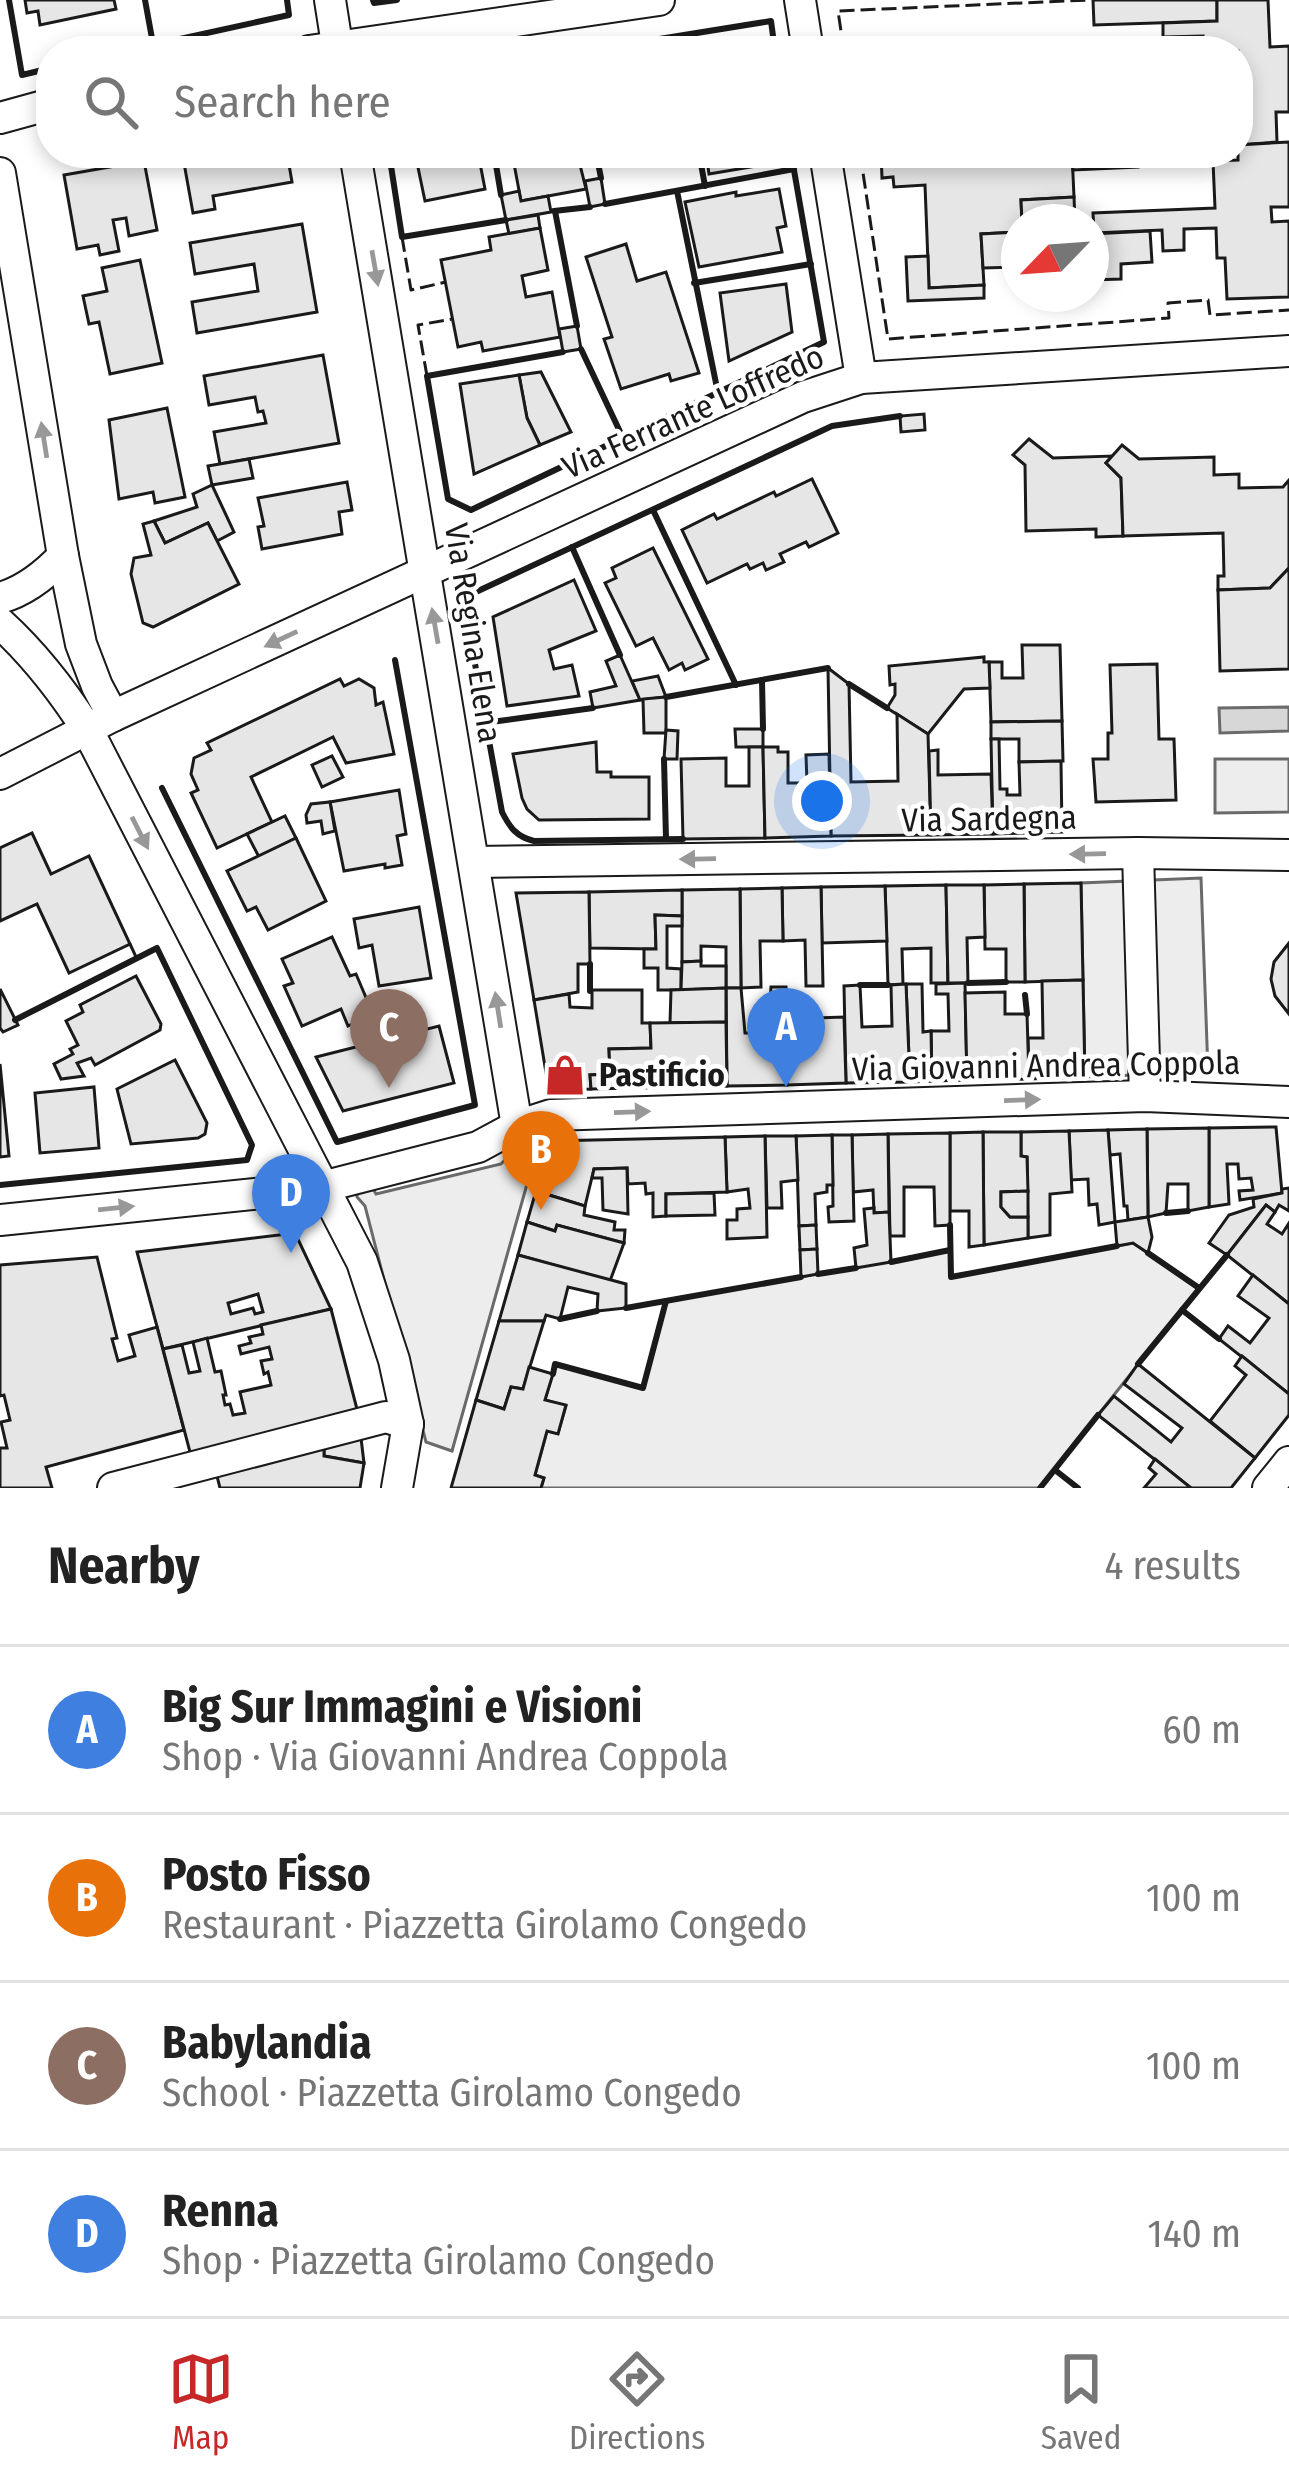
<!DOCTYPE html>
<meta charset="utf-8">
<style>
body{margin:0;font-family:"Fira Sans Condensed",sans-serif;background:#f6f6f6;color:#222}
.compass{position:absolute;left:1001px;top:204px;width:108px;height:108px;border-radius:50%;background:#fff;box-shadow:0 6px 18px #0003;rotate:245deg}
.you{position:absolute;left:822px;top:801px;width:42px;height:42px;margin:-30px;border:9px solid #fff;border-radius:50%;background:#1a73e8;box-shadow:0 0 0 18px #1a73e833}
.badge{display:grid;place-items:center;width:78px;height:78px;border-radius:50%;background:#c62828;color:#fff;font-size:39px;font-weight:700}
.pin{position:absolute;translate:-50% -99px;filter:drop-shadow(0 3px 6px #0008)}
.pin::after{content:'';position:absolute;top:63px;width:42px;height:36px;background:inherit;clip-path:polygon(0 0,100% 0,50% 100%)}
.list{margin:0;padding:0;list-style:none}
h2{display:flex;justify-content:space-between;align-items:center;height:156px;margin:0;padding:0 48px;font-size:51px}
h2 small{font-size:39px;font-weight:400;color:#767676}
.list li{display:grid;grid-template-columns:78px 1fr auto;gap:36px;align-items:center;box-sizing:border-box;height:168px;padding:0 48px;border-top:3px solid #e0e0e0}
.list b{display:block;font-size:45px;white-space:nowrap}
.list p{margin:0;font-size:39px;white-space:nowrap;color:#767676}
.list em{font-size:39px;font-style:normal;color:#767676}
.icon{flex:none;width:66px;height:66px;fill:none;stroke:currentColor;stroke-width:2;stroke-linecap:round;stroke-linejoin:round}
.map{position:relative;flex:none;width:1289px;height:1488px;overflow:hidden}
.search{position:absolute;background:#fff;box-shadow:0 6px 18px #0003;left:36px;right:36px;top:36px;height:132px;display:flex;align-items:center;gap:30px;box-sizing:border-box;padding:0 42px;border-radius:48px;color:#767676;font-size:45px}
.sheet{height:828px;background:#fff}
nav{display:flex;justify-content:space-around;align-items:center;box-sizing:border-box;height:168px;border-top:3px solid #e0e0e0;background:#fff;font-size:33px;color:#767676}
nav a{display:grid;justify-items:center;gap:6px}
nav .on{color:#c62828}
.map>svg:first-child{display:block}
.built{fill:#ededed;stroke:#6a6a6a;stroke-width:3}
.water{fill:#d7d7d7;stroke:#6a6a6a;stroke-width:3}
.building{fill:#e6e6e6;stroke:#1a1a1a;stroke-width:3;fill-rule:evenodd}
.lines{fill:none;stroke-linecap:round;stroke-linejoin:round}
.minor-casing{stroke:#1a1a1a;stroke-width:34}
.minor{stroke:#fff;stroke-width:30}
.fence{stroke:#1a1a1a;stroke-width:3;stroke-dasharray:15 6;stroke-linecap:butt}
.wall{stroke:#1a1a1a;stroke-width:6}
.oneway{fill:#989898}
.labels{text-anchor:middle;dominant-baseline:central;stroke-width:9;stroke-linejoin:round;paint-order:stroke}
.street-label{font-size:33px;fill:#1a1a1a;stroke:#fff}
.poi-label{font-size:33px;font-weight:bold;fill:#1a1a1a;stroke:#fff;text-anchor:start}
</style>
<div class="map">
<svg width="1289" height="1488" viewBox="0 0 1289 1488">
<rect width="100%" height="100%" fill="#fff"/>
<g class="built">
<path d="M1215,759H1289V812L1215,813Z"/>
<path d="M1201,878L1208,1072L1085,1077L1081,883Z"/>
<path d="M538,1145L452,1451L426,1442L365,1206L357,1197V1188L371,1185L376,1194L501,1164L515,1149Z"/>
<path d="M1133,1243L1199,1288L1040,1488H541L544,1478L535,1475L547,1431L558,1433L566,1406L545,1400L555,1364L642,1388L666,1301L950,1250L952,1277Z"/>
</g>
<path class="water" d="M1289,707V731L1220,733L1219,708Z"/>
<g class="building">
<path d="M25,0H114L116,9L40,25L38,11L27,13Z"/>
<path d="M1093,0H1217V21L1094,25Z"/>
<path d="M1217,0H1268L1270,47L1289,46V112H1276L1277,142L1238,145V51H1203V36L1163,37V23L1217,21Z"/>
<path d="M1289,142V207H1271L1272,222L1289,221V297L1227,299L1225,258H1217L1216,228L1184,229V250L1163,251L1162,230L1094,233L1093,213L1215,208L1213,161L1238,160V145Z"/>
<path d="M205,153H287L292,182L213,196L215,209L193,213L184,163L206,160Z"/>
<path d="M415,153H478L485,189L425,201Z"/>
<path d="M512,153H577L586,189L521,201Z"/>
<path d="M706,153H778L780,162L709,174Z"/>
<path d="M881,153H1072L1074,197L1021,200L1022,222H1019V232L981,234L984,285L929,288L925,185L894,187L893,177L882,178Z"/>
<path d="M1072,153H1137L1138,167L1073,170Z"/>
<path d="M144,161L157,230L129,236L126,218L113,220L119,251L100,255L98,245L77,249L64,175Z"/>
<path d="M601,178L605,204L590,207L585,181Z"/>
<path d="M779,189L786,226L777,228L782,252L699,267L685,202L736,192V196Z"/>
<path d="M519,191L521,201L548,196L551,212L506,220L501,195Z"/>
<path d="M1074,197L1075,222H1022L1021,200Z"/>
<path d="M538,215L540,228L509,234L506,220Z"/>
<path d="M302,224L317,312L197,333L192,302L258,291L254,264L195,274L190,243Z"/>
<path d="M540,228L548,270L522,276L526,297L552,292L560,337L483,351L481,342L458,347L441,260L491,250L489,237Z"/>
<path d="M1150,231L1152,262L1121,264V279L1091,280V234Z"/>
<path d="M1019,232V267L983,268L981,234Z"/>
<path d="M626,244L637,281L666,272L699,373L671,381L669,374L621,389L604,339L612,337L586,257Z"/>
<path d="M928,256L929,288L984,285V298L908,301L906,257Z"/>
<path d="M140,260L162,363L110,374L99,322L89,324L83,296L107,291L102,268Z"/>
<path d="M786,284L792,332L729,361L720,293Z"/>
<path d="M577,326L581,349L563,352L559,329Z"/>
<path d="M323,355L339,443L220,464L214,432L266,423L263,411L258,412L255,397L209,405L204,376Z"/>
<path d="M541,372L571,432L540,445L527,418L519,375Z"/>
<path d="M519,375L527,418L540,445L474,474L460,384Z"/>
<path d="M167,408L185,497L155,503L153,492L119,499L109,420Z"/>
<path d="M924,414L925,430L901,432L900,416Z"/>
<path d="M1029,439L1053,458L1112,456L1106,463L1121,478L1123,536L1096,537V529L1026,531L1025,465L1013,455Z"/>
<path d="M1122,445L1139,459L1214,457V475L1239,474V488L1283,487L1289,480V568L1270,588L1218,590V576H1224L1223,533L1123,536L1121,478L1106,463Z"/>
<path d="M249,459L253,478L212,485L208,466Z"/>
<path d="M812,479L838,533L809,547L806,542L780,554L784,562L766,570L763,563L750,569L747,564L707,583L682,530L714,514L717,519L774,492L776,496Z"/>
<path d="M347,482L352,510L339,512L342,534L262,549L258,527L264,526L258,498Z"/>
<path d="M212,485L234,532L217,541L208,523L165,543L154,521L197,507L193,494Z"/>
<path d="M154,521L165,543L208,523L239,584L153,627L143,623L131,574L134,558L151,555L143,524Z"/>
<path d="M653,548L708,659L685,670L682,663L669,670L653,638L636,646L605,583L616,578L612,568Z"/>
<path d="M1289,568V669L1220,671L1218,590L1270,588Z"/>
<path d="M574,580L596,631L549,650L554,669L572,665L579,696L507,706L493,617Z"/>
<path d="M1022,645H1060L1062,721L991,722L989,662H1002V678H1023Z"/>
<path d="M620,655L640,700L593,708L590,692L616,686L606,661Z"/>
<path d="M984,657V662H989L990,688L964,689L928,734L887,708L895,695V684L890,685L889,666Z"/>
<path d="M1157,664L1159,739H1174L1176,800L1096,802L1093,759H1108V733H1112L1110,665Z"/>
<path d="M828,668L849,684L851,782L898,781L897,714L928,734L931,835L831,836Z"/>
<path d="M658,676L666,697L640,700L632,681Z"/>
<path d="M340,679L344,686L359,679L374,688L376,705L383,702L394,754L346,763L333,737L251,777L272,822L217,848L191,793L198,790L191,774L194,758L211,750L207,743Z"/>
<path d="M666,697V733H644L643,699Z"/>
<path d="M1062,721L1063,761L1019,762V739H991V722Z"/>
<path d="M735,729H763V747H736Z"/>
<path d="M666,730L678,731L677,759H664Z"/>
<path d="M991,739H999L1000,789H1007V795H1020L1019,762L1061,761L1062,832L993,834Z"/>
<path d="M596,742L597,772H611V777H649V819L539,820L527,809L522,798L513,754Z"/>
<path d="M749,747H763L765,838L683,839L681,759L726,758V786H749Z"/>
<path d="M763,747H778V752H788V783H807L806,755L829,754L831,836L765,838Z"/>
<path d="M938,750V775L991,774L993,834L931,835L929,751Z"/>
<path d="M332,756L343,777L322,787L312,765Z"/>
<path d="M399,790L406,834L397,836L402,865L385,868V864L344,871L330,802Z"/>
<path d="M330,802L335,831L323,834L321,821L307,823L306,815L311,804Z"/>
<path d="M285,816L296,838L259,857L247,834Z"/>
<path d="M32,833L51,874L89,856L130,944L69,973L37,904L0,921V848Z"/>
<path d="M296,838L326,901L268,930L256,907L247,911L227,871Z"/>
<path d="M1081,883L1083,980L1025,982L1024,884Z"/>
<path d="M1024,884L1025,982H1006V949H985L984,885Z"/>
<path d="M946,885L948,983H931V948L902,949L903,984L888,985L885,886Z"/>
<path d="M946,885H984L985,937L967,938L968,983H948Z"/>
<path d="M885,886L887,941L822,943L821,887Z"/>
<path d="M821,887L823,986H806L805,940L783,941L782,888Z"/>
<path d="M782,888L783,941H760L761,987L741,988L740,889Z"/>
<path d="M740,889L741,988H726V947L701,946V961L682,962V890Z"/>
<path d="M682,890V916L655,915L656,949L590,948L589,892Z"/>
<path d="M589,892L590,964H578V992L534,1000L516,893Z"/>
<path d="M419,907L431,978L379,986L372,945L359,948L354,919Z"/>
<path d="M655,915L682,916V926H667V968L681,969V990H658V968H644V949H656Z"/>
<path d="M332,937L350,976L356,974L373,1014L348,1026L341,1009L302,1026L284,986L293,983L282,959Z"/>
<path d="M1289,943V1014L1275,996L1271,979L1274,962Z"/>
<path d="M701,961V966H726V988L681,990L682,962Z"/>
<path d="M136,976L161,1024L160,1030L95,1065L91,1058L77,1063L84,1076L61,1079L54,1064L73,1054L70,1049L78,1045L66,1021L83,1012L80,1005Z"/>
<path d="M1083,980L1085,1077L1029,1079L1028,1038H1043L1042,981Z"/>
<path d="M965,983L967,1080L932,1081L931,1031H949L948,994H936V984Z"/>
<path d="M906,984H922L923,1032L931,1031L932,1081L910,1082Z"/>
<path d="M906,984L910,1082L846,1083L844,986L860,985L862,1027L892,1026L891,985Z"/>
<path d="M771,987H786L787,1085L727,1086L726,988H741L745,1033H768Z"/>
<path d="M726,988V1022L670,1023L671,990Z"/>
<path d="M0,989L18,1025L3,1032L0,1028Z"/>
<path d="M592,990H642V1023H650L651,1048L609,1049L610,1074L590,1075L591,1089L549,1091L534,1000L569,994L570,1007L592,1008Z"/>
<path d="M1005,992V1014H1027L1029,1079L967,1080L965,993Z"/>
<path d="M844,1017L846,1083L787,1085L786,1019Z"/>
<path d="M726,1022L727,1086L591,1089L590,1075L610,1074L609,1049L651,1048L650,1023Z"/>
<path d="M439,1026L454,1083L343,1111L316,1057Z"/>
<path d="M175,1060L207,1123L205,1134L198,1138L131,1144L117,1089Z"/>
<path d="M0,1064L9,1156L0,1157Z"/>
<path d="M94,1087L99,1148L40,1153L35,1093Z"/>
<path d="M1276,1127L1282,1193L1240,1200L1239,1191L1253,1190L1251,1178L1239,1179L1238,1164H1227L1229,1204L1209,1207V1128Z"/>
<path d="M1209,1128V1207L1188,1211V1184H1168L1166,1213L1148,1217L1147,1129Z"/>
<path d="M1147,1129L1148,1217L1128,1220L1127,1206H1124L1120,1154L1110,1155L1108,1130Z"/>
<path d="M1108,1130L1115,1222L1099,1225L1097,1204L1089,1205L1088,1179L1071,1180L1069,1131Z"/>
<path d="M1069,1131L1072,1192L1050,1194V1235L1028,1238L1027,1157L1021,1156V1132Z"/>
<path d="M983,1132H1021V1156L1027,1157L1028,1191L1001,1192V1207L1010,1217H1028V1238L984,1245Z"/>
<path d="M983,1132L984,1245L969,1247V1211H950V1133Z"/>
<path d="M950,1133V1225L935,1226L934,1187H904V1236H890L888,1134Z"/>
<path d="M888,1134L889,1212L874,1213L873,1190L853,1192L852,1135Z"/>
<path d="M832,1135H852L854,1221L829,1222L828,1207L833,1206Z"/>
<path d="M832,1135L833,1185H827V1192L815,1194L816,1225L799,1226L796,1136Z"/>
<path d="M765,1136H796L798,1180L781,1182L782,1208H767Z"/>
<path d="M765,1136L767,1237L727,1239V1220H737V1209L750,1208L748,1189L727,1192L725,1137Z"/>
<path d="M725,1137L727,1192L666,1194V1216L653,1217V1193L646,1194L645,1183L628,1184L627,1168L594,1169L585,1206L536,1191L550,1141Z"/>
<path d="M627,1168L628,1214L603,1210L602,1178H592L594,1169Z"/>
<path d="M1289,1188V1211L1279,1205L1275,1212L1266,1205L1227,1255L1209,1243L1229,1215L1254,1207L1253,1199L1282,1193V1189Z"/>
<path d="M536,1191L585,1206L584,1215L615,1222L614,1230H625L624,1243L557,1225L555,1231L527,1222Z"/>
<path d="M1028,1191V1217H1010L1001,1207V1192Z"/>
<path d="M714,1193L715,1215L666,1216V1194Z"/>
<path d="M1266,1205L1275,1212L1267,1224L1282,1234L1289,1223V1304L1227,1255Z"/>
<path d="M874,1208V1213L889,1212L891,1262L856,1268L854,1248L867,1245L864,1209Z"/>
<path d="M1148,1217L1152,1237L1148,1253L1133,1243L1117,1246L1115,1222Z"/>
<path d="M527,1222L555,1231L557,1225L624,1243L610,1281L518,1255Z"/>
<path d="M816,1225L817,1249L800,1250L799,1226Z"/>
<path d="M295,1233L331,1309L163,1349L137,1252ZM258,1294L263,1312L255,1314L253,1308L231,1314L228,1303Z"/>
<path d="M817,1249L818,1274L801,1277L800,1250Z"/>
<path d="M518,1255L626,1284V1308L597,1311L598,1294L568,1287L560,1319L546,1315L544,1321H499Z"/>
<path d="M97,1257L117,1338L112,1339L118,1361L135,1356L129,1335L157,1327L184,1430L46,1467L52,1488H0V1448H7L1,1422L10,1420L4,1395L0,1396V1265Z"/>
<path d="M1253,1275L1289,1304V1394L1219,1339L1228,1326L1250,1343L1269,1318L1238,1296Z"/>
<path d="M331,1309L358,1413L191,1456L163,1349L182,1345L189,1373L200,1371L193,1342L207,1338L215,1372L221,1371L226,1395H223L225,1405L230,1404L233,1415L245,1413L240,1392L271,1385L268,1372L264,1374L261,1361L272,1359L269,1347L241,1354L239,1346L251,1343L249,1337L263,1334L261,1325Z"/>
<path d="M499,1321H544L523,1389L511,1387L504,1409L476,1400Z"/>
<path d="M1242,1356L1289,1394V1415L1255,1458L1210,1421L1246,1375L1235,1366Z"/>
<path d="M1138,1364L1255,1458L1231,1488H1191L1098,1415L1114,1396L1171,1442L1182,1428L1124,1384Z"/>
<path d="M529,1367L553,1374L545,1400L566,1405L558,1434L547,1431L535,1475L544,1478L541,1488H451L476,1400L504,1409L511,1387L523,1389Z"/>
<path d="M361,1438L364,1463L324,1456V1448Z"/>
<path d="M324,1448V1456L364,1463L360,1488H220L217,1476Z"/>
<path d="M1155,1459L1191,1488H1144L1156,1474L1149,1468Z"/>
</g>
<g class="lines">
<g class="minor-casing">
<g id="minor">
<path d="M330,0L338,51"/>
<path d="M800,0L808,51"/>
<path d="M309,51L659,0"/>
<path d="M0,118L51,104"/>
<path d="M355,153L517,1126"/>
<path d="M825,153L861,378"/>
<path d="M0,173L63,556L81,644L97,686L113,716"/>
<path d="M0,598C25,591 46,574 63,556"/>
<path d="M0,623C34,654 62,690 87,729L362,1262L394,1360L408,1424L397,1488"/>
<path d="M0,774L113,716L803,397L861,378L1289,351"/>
<path d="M1138,853L1145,1096"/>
<path d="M474,862L1138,853L1289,855"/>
<path d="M0,1220L322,1187L478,1147L517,1126L551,1115L1145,1096L1289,1102"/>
<path d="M113,1488L386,1417L408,1424"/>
<path d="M1268,1488L1289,1462"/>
</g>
</g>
<use href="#minor" class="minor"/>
<g class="fence">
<path d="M844,51L838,11L1089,0"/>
<path d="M860,153L888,339L1169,318L1168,303L1208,300L1210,315L1289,310"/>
<path d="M402,237L411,290L446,282"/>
<path d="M427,376L418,325L453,319"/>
<path d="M130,944L137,959"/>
</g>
<g class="wall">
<path d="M9,0L22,75L51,68"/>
<path d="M145,0L153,44"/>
<path d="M373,0L374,3L397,0"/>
<path d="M125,51L289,15L287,0"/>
<path d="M585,51L771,21L775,51"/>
<path d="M389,153L402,237L506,220"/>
<path d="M494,153L501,195"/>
<path d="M596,153L601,178"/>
<path d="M699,153L705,186"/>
<path d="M677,191L718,393"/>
<path d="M605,204L794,169"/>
<path d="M554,211L590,207"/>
<path d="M555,211L577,326"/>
<path d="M694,283L811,264"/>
<path d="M581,349L623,438"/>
<path d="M563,352L427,376L448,499L471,510L824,342L791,153"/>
<path d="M653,510L736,685"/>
<path d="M572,547L620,655"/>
<path d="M762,680L763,729"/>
<path d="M849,684L887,708"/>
<path d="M666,697L828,668"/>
<path d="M484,723L593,708"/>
<path d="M664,759L666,839"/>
<path d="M162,788L337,1142L475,1105L395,660"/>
<path d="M683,839L534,841C517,837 510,828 502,812L463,598L832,426L900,416"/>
<path d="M968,983L1006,982"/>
<path d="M860,985H888"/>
<path d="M590,991V964"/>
<path d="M1025,995L1027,1014"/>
<path d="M0,1185L247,1160L252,1145L157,948L15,1020"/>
<path d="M1166,1213L1188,1211"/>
<path d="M950,1225L951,1277L1117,1246"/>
<path d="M1148,1253L1199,1288"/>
<path d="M891,1262L950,1250"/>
<path d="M818,1274L856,1268"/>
<path d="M626,1308L801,1277"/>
<path d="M1182,1310L1219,1339"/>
<path d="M560,1319L597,1311"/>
<path d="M1138,1364L1227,1255"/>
<path d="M553,1374L555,1364L643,1388L666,1301"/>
<path d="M1055,1470L1078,1488"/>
<path d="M1040,1488L1098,1415"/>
</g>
</g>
<defs><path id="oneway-solid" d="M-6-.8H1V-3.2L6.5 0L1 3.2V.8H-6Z" transform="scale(3)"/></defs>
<g class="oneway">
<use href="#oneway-solid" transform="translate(375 268) rotate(80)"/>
<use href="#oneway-solid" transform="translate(44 440) rotate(-99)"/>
<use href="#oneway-solid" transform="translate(435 626) rotate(-100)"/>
<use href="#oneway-solid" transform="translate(281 639) rotate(155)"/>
<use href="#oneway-solid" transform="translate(140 833) rotate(63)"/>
<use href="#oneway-solid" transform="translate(1088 854) rotate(179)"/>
<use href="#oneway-solid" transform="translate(698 859) rotate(179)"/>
<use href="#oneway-solid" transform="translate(498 1010) rotate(-99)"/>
<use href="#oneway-solid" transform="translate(1022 1100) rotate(-2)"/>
<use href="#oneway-solid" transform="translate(632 1112) rotate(-2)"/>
<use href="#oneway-solid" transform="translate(116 1208) rotate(-6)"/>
</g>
<defs>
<g id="shop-bare" transform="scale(3.24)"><path d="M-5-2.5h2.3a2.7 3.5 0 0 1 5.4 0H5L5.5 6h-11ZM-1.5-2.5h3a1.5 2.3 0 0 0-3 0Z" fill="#c62828" stroke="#fff" stroke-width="2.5" paint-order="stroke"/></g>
</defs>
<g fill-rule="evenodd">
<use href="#shop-bare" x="565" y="1075"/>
</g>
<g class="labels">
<g class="street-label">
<text transform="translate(693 412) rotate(-24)">Via Ferrante Loffredo</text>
<text transform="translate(473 633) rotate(81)">Via Regina Elena</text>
<text transform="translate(989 819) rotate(-1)">Via Sardegna</text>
<text transform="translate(1046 1066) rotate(-1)">Via Giovanni Andrea Coppola</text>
</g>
<g class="poi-label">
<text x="599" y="1075">Pastificio</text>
</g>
</g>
</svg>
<svg class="compass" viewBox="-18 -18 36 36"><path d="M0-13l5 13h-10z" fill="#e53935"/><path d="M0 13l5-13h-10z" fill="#767676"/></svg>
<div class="you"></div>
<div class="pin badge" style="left:786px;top:1087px;background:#3f7fe0">A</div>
<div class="pin badge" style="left:541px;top:1210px;background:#e8710a">B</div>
<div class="pin badge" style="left:389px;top:1088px;background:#8d6e63">C</div>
<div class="pin badge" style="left:291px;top:1253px;background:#3f7fe0">D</div>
<div class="search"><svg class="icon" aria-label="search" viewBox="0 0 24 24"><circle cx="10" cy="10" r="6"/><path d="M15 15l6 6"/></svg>Search here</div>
</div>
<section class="sheet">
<h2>Nearby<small>4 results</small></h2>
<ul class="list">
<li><span class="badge" style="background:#3f7fe0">A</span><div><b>Big Sur Immagini e Visioni</b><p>Shop · Via Giovanni Andrea Coppola</p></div><em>60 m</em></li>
<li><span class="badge" style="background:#e8710a">B</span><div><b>Posto Fisso</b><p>Restaurant · Piazzetta Girolamo Congedo</p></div><em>100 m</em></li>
<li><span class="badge" style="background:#8d6e63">C</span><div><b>Babylandia</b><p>School · Piazzetta Girolamo Congedo</p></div><em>100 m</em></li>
<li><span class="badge" style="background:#3f7fe0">D</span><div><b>Renna</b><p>Shop · Piazzetta Girolamo Congedo</p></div><em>140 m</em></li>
</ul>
</section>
<nav>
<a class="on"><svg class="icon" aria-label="map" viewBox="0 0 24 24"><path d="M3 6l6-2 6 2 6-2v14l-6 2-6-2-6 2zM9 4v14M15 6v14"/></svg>Map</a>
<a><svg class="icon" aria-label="directions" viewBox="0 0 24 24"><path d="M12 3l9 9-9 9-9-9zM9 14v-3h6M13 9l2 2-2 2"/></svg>Directions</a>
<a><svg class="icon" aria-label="saved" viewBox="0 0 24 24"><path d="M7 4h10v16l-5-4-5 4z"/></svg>Saved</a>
</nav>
